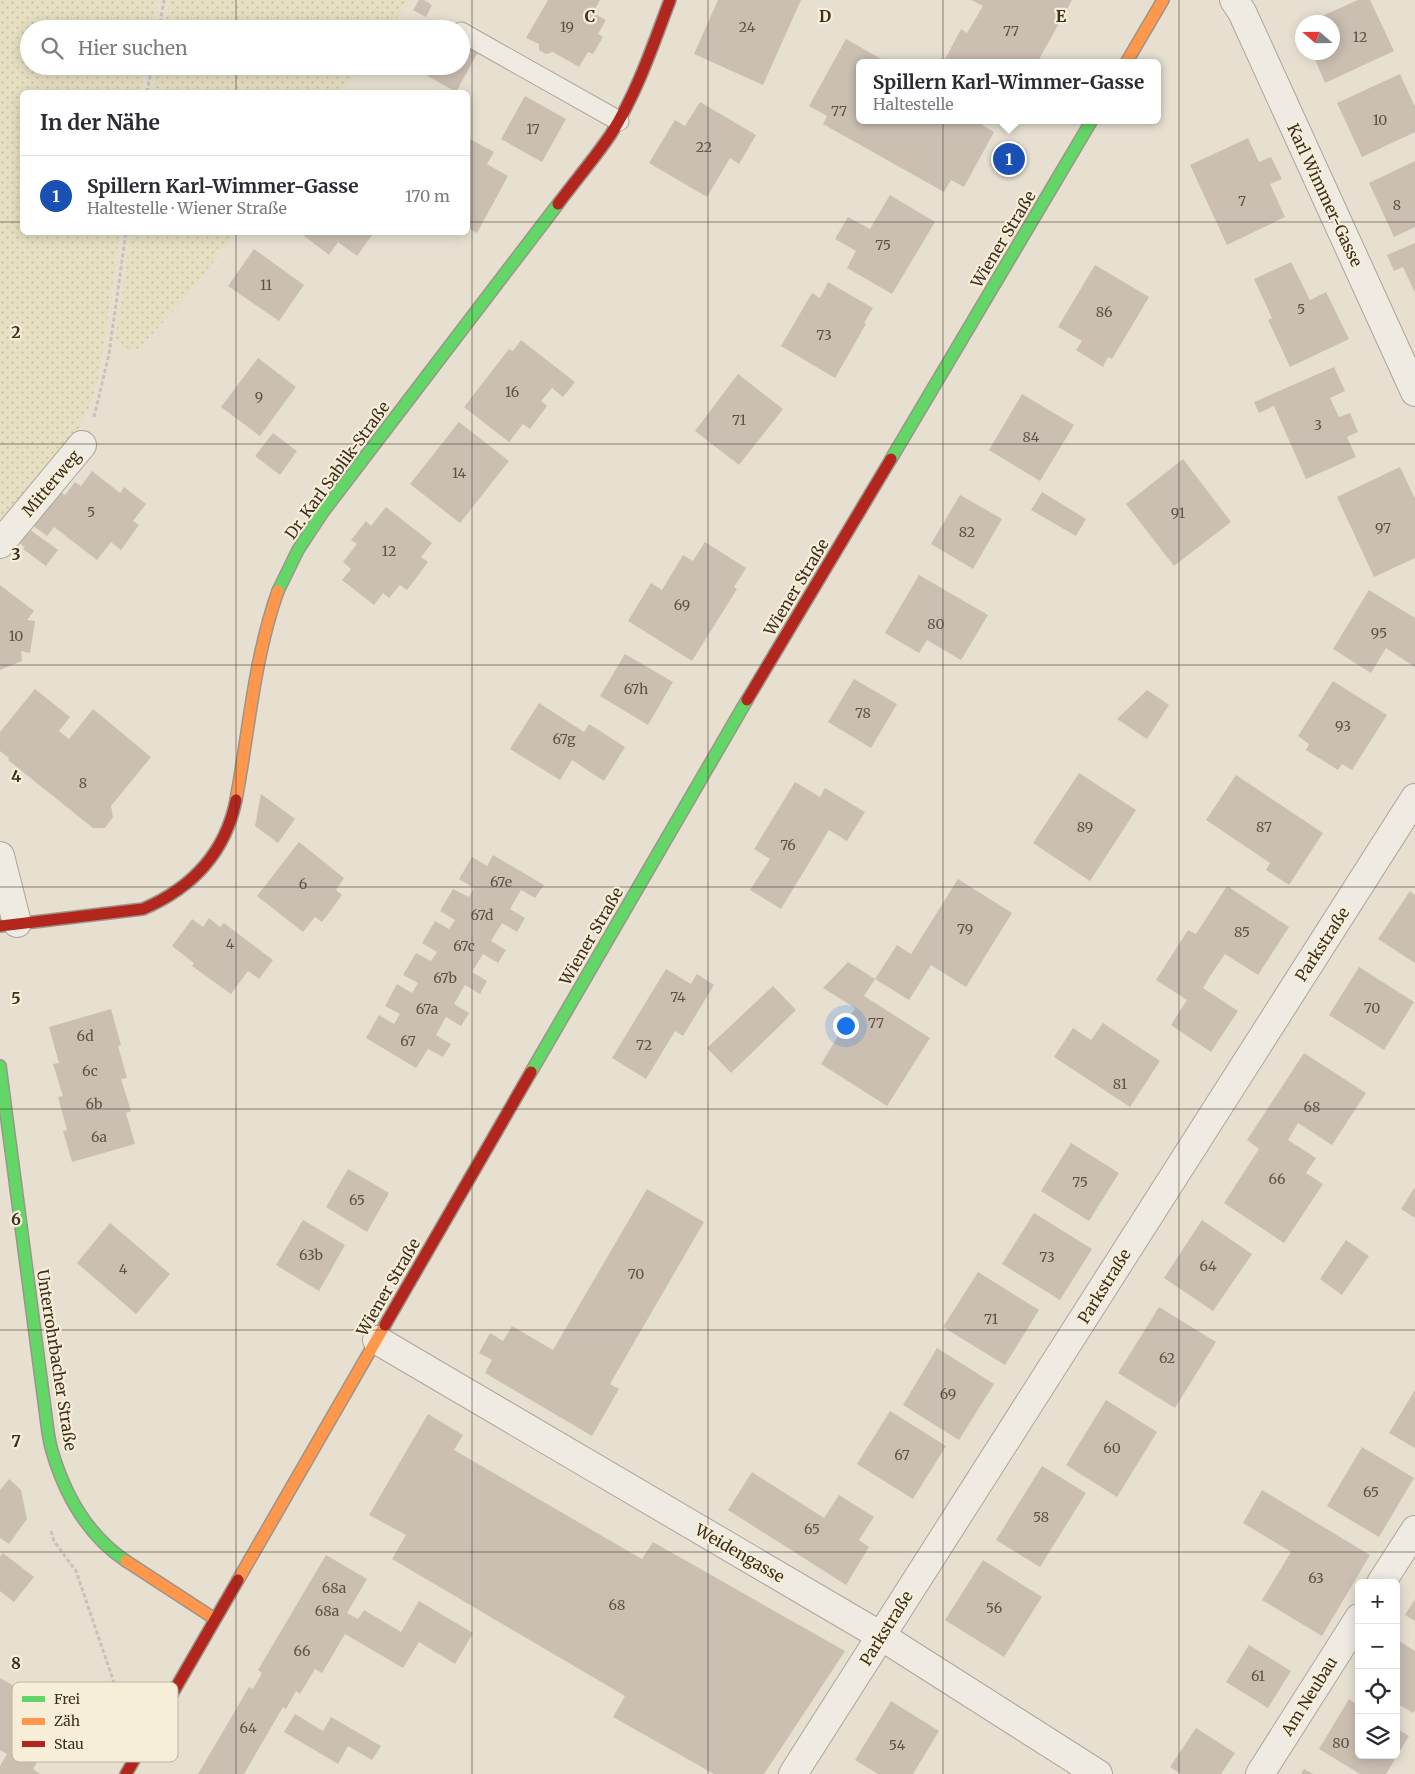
<!DOCTYPE html>
<html lang="de">
<meta charset="utf-8">
<style>
body{margin:0;font-family:Merriweather,serif;background:#f2f2f3;color:#2b2b33}
.controls{position:absolute;right:15px;bottom:15px;display:grid;overflow:hidden;border-radius:8px;box-shadow:0 2px 12px #0003}
.controls button{width:45px;height:45px;display:grid;place-items:center;padding:0;border:0;border-bottom:1px solid #e1e1e2;background:#fff;color:#2b2b33;font:25px sans-serif}
.compass{position:absolute;left:1295px;top:15px;width:45px;height:45px;border-radius:50%;background:#fff;box-shadow:0 2px 12px #0003;rotate:290deg}
.you{position:absolute;left:845px;top:1025px;width:18px;height:18px;margin:-12px;border:4px solid #fff;border-radius:50%;background:#1a73e8;box-shadow:0 0 0 8px #1a73e833}
.badge{display:grid;place-items:center;width:32px;height:32px;border-radius:50%;background:#786c5e;color:#fff;font-size:16px;font-weight:700}
.pin{position:absolute;translate:-50% -50%;border:2px solid #fff;box-shadow:0 1px 5px #0006}
.popup{position:absolute;left:856px;top:59px;width:305px;height:65px;box-sizing:border-box;display:grid;place-content:center;border-radius:8px;background:#fff;filter:drop-shadow(0 1px 4px #0005);font-size:16px;white-space:nowrap;color:#7c7c81}
.popup b{font-size:19px;color:#2b2b33}
.popup::after{content:'';position:absolute;left:50%;top:100%;margin-left:-10px;border:10px solid transparent;border-top-color:#fff}
.list{margin:0;padding:0;list-style:none}
h2{display:flex;justify-content:space-between;align-items:center;height:65px;margin:0;padding:0 20px;font-size:21px}
h2 small{font-size:16px;font-weight:400;color:#7c7c81}
.list li{display:grid;grid-template-columns:32px 1fr auto;gap:15px;align-items:center;box-sizing:border-box;height:80px;padding:0 20px;border-top:1px solid #e1e1e2}
.list b{display:block;font-size:19px;white-space:nowrap}
.list p{margin:0;font-size:16px;white-space:nowrap;color:#7c7c81}
.list em{font-size:16px;font-style:normal;color:#7c7c81}
.icon{flex:none;width:28px;height:28px;fill:none;stroke:currentColor;stroke-width:2;stroke-linecap:round;stroke-linejoin:round}
.map{position:relative;flex:none;width:1415px;height:1774px;overflow:hidden}
.search{position:absolute;background:#fff;box-shadow:0 2px 12px #0003;left:20px;top:20px;width:450px;height:55px;display:flex;align-items:center;gap:12px;box-sizing:border-box;padding:0 18px;border-radius:28px;color:#7c7c81;font-size:19px}
.panel{position:absolute;background:#fff;box-shadow:0 2px 12px #0003;left:20px;top:90px;width:450px;height:145px;border-radius:8px}
.map>svg:first-child{display:block}
.farmland{fill:url(#farmland-dots)}
.building{fill:#cbbfb2}
.lines{fill:none;stroke-linecap:round;stroke-linejoin:round}
.lane-casing{stroke:#ada599;stroke-width:21}
.street-casing{stroke:#ada599;stroke-width:30}
.fast-casing{stroke:#9c958a;stroke-width:14}
.slow-casing{stroke:#9c958a;stroke-width:14}
.jam-casing{stroke:#9c958a;stroke-width:14}
.path{stroke:#c8c2b9;stroke-width:3;stroke-dasharray:4 2.5;stroke-linecap:butt}
.lane{stroke:#efebe3;stroke-width:19}
.street{stroke:#efebe3;stroke-width:28}
.fast{stroke:#63d668;stroke-width:11}
.slow{stroke:#ff974d;stroke-width:11}
.jam{stroke:#b3261e;stroke-width:11}
.grid{fill:none;stroke:#3d2e20;stroke-width:1;stroke-opacity:0.55}
.labels{text-anchor:middle;dominant-baseline:central;stroke-width:4.5;stroke-linejoin:round;paint-order:stroke}
.number-label{font-size:14px;fill:#605244}
.street-label{font-size:16px;fill:#3d2e20;stroke:#f7eed8}
.key{fill:#f7eed8;stroke:#bfb4a1;stroke-width:1}
.key-label{font-size:14px;fill:#3d2e20}
.grid-label{font-size:16px;text-anchor:middle;font-weight:bold;fill:#3d2e20;stroke:#f7eed8;stroke-width:4.5;stroke-linejoin:round;paint-order:stroke}
</style>
<div class="map">
<svg width="1415" height="1774" viewBox="0 0 1415 1774">
<defs>
<pattern id="farmland-dots" width="8" height="8" patternUnits="userSpaceOnUse" patternTransform="scale(1.25)"><rect width="8" height="8" fill="#e6dfc2"/><path d="M2 2h.1M6 6h.1" fill="none" stroke="#c6c0a6" stroke-width="1.8" stroke-linecap="round"/></pattern>
</defs>
<rect width="100%" height="100%" fill="#e7e0d1"/>
<g class="farmland">
<path d="M0,0H158L153,29H29V66H146L141,92H22V232L120,233L101,362L97,384L89,407L78,429L63,449L0,525Z"/>
<path d="M170,0H411L389,29H164Z"/>
<path d="M157,66H361L341,92H152Z"/>
<path d="M131,233H235L192,290L136,352L115,343Z"/>
</g>
<g class="building">
<path d="M419,0H424L432,5L426,17L413,10Z"/>
<path d="M548,0H600L593,13L606,20L598,34L603,37L593,54L588,52L579,67L553,52L546,54L539,50V44L526,38Z"/>
<path d="M718,0H801L763,85L694,54Z"/>
<path d="M971,0H1072L1037,63H943L961,29L967,33L983,6Z"/>
<path d="M1358,0H1370L1394,51L1325,83L1312,52H1332V22H1309Z"/>
<path d="M846,39L888,63H860V120H985L982,125L994,132L964,187L951,180L944,192L823,124L827,116L809,106Z"/>
<path d="M461,43L478,52L456,92L410,66H461Z"/>
<path d="M1400,74L1415,107V132L1362,157L1337,103Z"/>
<path d="M525,96L566,119L542,162L501,139Z"/>
<path d="M700,102L756,135L739,164L730,158L707,197L649,163L675,120L685,126Z"/>
<path d="M468,138L494,152L487,164L508,176L477,233L468,228Z"/>
<path d="M1248,138L1259,162L1271,157L1282,179L1270,184L1285,217L1227,245L1190,165Z"/>
<path d="M1415,161V227L1394,237L1369,183Z"/>
<path d="M890,195L935,222L892,294L847,268L856,251L835,239L848,217L870,229Z"/>
<path d="M299,232H374L357,256L338,242L329,255Z"/>
<path d="M1415,243V293L1403,267L1394,271L1387,255Z"/>
<path d="M254,249L304,285L279,321L228,286Z"/>
<path d="M1291,262L1310,300L1326,292L1349,339L1290,367L1268,320L1272,318L1254,279Z"/>
<path d="M1095,265L1149,297L1112,359L1108,357L1103,367L1076,350L1082,341L1058,327Z"/>
<path d="M828,282L873,308L864,323L866,324L835,378L781,346L812,293L820,298Z"/>
<path d="M521,340L575,382L563,397L552,388L541,401L547,406L530,429L523,424L509,442L464,407L509,349L513,351Z"/>
<path d="M258,358L296,387L260,436L221,407Z"/>
<path d="M1334,367L1345,391L1330,398L1339,417L1350,413L1358,432L1347,437L1356,457L1306,479L1274,406L1259,413L1254,402Z"/>
<path d="M738,374L783,409L739,465L695,431Z"/>
<path d="M1022,394L1074,425L1040,481L989,450Z"/>
<path d="M459,422L509,461L460,523L410,484Z"/>
<path d="M273,433L297,451L280,475L255,456Z"/>
<path d="M1183,459L1231,522L1174,566L1126,504Z"/>
<path d="M1400,467L1415,499V558L1374,577L1337,497Z"/>
<path d="M92,471L120,493L124,487L146,504L133,521L139,525L121,550L111,542L97,560L54,527L47,536L32,525L58,490L65,495L75,482L81,486Z"/>
<path d="M1042,492L1086,519L1076,536L1031,510Z"/>
<path d="M960,495L1002,519L973,569L931,544Z"/>
<path d="M386,507L432,543L421,557L428,562L407,590L400,585L389,598L383,593L374,605L342,580L351,569L343,562L357,544L351,540L366,521L371,526Z"/>
<path d="M29,529L58,550L46,566L23,549L25,547L19,543Z"/>
<path d="M705,542L746,568L734,587L737,589L692,661L628,621L651,583L662,590L683,555L693,561Z"/>
<path d="M919,575L988,615L961,660L927,640L919,653L885,633Z"/>
<path d="M0,585L34,611L27,620L35,621L30,653L21,651L22,661L0,670Z"/>
<path d="M1369,590L1415,618V667L1386,648L1371,673L1333,649Z"/>
<path d="M625,654L673,682L648,725L600,696Z"/>
<path d="M854,679L897,704L871,748L828,722Z"/>
<path d="M1333,681L1387,715L1352,770L1342,764L1338,770L1306,750L1309,744L1298,736Z"/>
<path d="M35,689L70,717L59,731L69,739L93,709L151,757L111,806L113,817L105,828H93L8,760L9,758L0,751V732Z"/>
<path d="M1147,690L1169,705L1147,739L1117,719Z"/>
<path d="M539,703L584,732L589,724L625,747L604,781L572,760L560,780L510,749Z"/>
<path d="M1079,773L1136,810L1090,881L1033,843Z"/>
<path d="M1236,775L1323,833L1289,885L1266,870L1270,863L1206,820Z"/>
<path d="M795,782L820,797L825,788L865,812L847,841L829,830L781,909L750,890L770,859L754,849Z"/>
<path d="M261,794L295,819L278,843L255,826Z"/>
<path d="M299,842L344,878L336,890L342,895L322,922L315,917L303,932L257,896Z"/>
<path d="M493,855L544,885L535,898L521,890L510,909L525,918L517,932L502,923L491,941L506,950L498,963L483,954L472,972L487,981L480,994L465,985L454,1004L469,1013L461,1026L446,1017L436,1035L451,1044L443,1057L428,1049L416,1068L366,1038L379,1015L394,1024L400,1014L385,1006L397,984L412,993L418,983L403,975L416,953L431,961L437,952L422,943L435,921L449,929L455,920L440,911L453,889L469,897L474,888L459,879L472,857L487,866Z"/>
<path d="M958,879L1012,913L966,987L931,965L909,1000L875,979L897,945L911,954Z"/>
<path d="M1227,886L1289,927L1258,975L1225,954L1210,976L1203,988L1238,1011L1211,1052L1171,1025L1187,1000L1156,980L1188,930L1196,934Z"/>
<path d="M1410,891L1415,895V963L1378,939Z"/>
<path d="M209,918L220,927L224,923L273,960L259,979L248,971L231,994L192,966L194,963L172,946L192,919L203,927Z"/>
<path d="M848,962L875,979L864,996L930,1038L887,1106L821,1064L855,1008L823,988Z"/>
<path d="M1359,967L1414,1002L1384,1050L1329,1015Z"/>
<path d="M666,969L691,984L697,974L714,985L683,1036L675,1031L646,1079L612,1058Z"/>
<path d="M773,986L796,1010L731,1073L707,1048Z"/>
<path d="M111,1009L121,1045L118,1046L127,1078L121,1079L131,1111L126,1113L135,1144L72,1162L63,1131L67,1130L58,1097L63,1096L53,1064L59,1063L49,1027Z"/>
<path d="M1103,1023L1160,1061L1130,1107L1054,1057L1073,1028L1091,1040Z"/>
<path d="M1304,1053L1366,1093L1332,1145L1298,1123L1288,1140L1316,1158L1306,1173L1323,1184L1284,1243L1224,1203L1259,1149L1247,1140Z"/>
<path d="M1071,1143L1119,1173L1089,1221L1041,1191Z"/>
<path d="M348,1169L389,1193L367,1232L326,1207Z"/>
<path d="M1415,1187V1218L1401,1209Z"/>
<path d="M647,1189L704,1222L610,1384L619,1389L592,1436L485,1373L492,1360L479,1353L490,1333L503,1341L512,1326L553,1350Z"/>
<path d="M1034,1213L1092,1249L1060,1300L1002,1264Z"/>
<path d="M303,1220L345,1245L319,1291L276,1265Z"/>
<path d="M1202,1220L1252,1254L1213,1311L1164,1278Z"/>
<path d="M110,1223L170,1274L136,1314L77,1263Z"/>
<path d="M1346,1240L1369,1256L1342,1295L1320,1279Z"/>
<path d="M978,1272L1039,1310L1005,1365L943,1327Z"/>
<path d="M1159,1307L1216,1342L1175,1408L1118,1373Z"/>
<path d="M937,1348L994,1384L959,1440L903,1405Z"/>
<path d="M1415,1390V1448L1389,1433Z"/>
<path d="M1106,1400L1157,1432L1117,1497L1066,1465Z"/>
<path d="M890,1411L946,1446L913,1499L857,1464Z"/>
<path d="M428,1414L463,1435L454,1450L642,1559L653,1542L845,1651L764,1774H714L613,1717L625,1696L392,1559L406,1535L369,1515Z"/>
<path d="M1362,1447L1414,1478L1379,1537L1327,1506Z"/>
<path d="M1042,1466L1086,1493L1040,1567L996,1540Z"/>
<path d="M752,1472L824,1518L839,1495L874,1517L859,1540L869,1547L846,1585L728,1510Z"/>
<path d="M9,1479L21,1490L27,1519L9,1544L0,1538V1490Z"/>
<path d="M1262,1490L1370,1555L1322,1636L1262,1600L1291,1552L1243,1523Z"/>
<path d="M3,1553L34,1577L14,1602L0,1591V1557Z"/>
<path d="M326,1555L367,1579L347,1613L358,1619L364,1610L401,1632L419,1601L473,1633L455,1664L419,1642L403,1668L345,1634L322,1673L315,1669L300,1694L296,1691L286,1709L283,1707L244,1774H198L249,1687L253,1689L262,1673L258,1670Z"/>
<path d="M983,1560L1042,1597L1004,1657L945,1620Z"/>
<path d="M1415,1599V1621L1405,1615Z"/>
<path d="M1396,1639L1415,1651V1710L1413,1713L1396,1703Z"/>
<path d="M1249,1645L1291,1671L1268,1708L1226,1682Z"/>
<path d="M0,1678L65,1715L33,1769L40,1774H0V1766L7,1754L0,1750Z"/>
<path d="M1349,1699L1359,1706V1755H1396V1728L1409,1736L1386,1774H1360L1319,1749Z"/>
<path d="M891,1701L939,1731L913,1774H878L855,1760Z"/>
<path d="M295,1714L323,1731L331,1717L381,1746L372,1760L348,1746L338,1764L284,1732Z"/>
<path d="M1196,1728L1235,1753L1221,1774H1181L1170,1767Z"/>
<path d="M1304,1769L1313,1774H1301Z"/>
</g>
<g class="lines">
<g class="lane-casing">
<path id="lane" d="M461,32L619,121"/>
</g>
<g class="street-casing">
<g id="street">
<path d="M1234,0L1242,12L1415,392"/>
<path d="M0,544L82,445"/>
<path d="M0,856L17,923"/>
<path d="M377,1340L881,1636L1098,1774"/>
<path d="M1381,1583L1415,1530"/>
<path d="M793,1774L1415,798"/>
<path d="M1260,1774L1359,1618"/>
</g>
</g>
<g class="fast-casing">
<g id="fast">
<path d="M891,459L1092,120"/>
<path d="M278,591L298,550L323,512L558,204"/>
<path d="M0,1066L45,1409C47,1423 48,1438 52,1451C65,1495 87,1535 126,1561"/>
<path d="M531,1072L747,700"/>
</g>
</g>
<g class="slow-casing">
<g id="slow">
<path d="M1126,63L1163,0"/>
<path d="M236,800C249,731 254,658 278,591"/>
<path d="M126,1561L215,1619"/>
<path d="M238,1580L385,1325"/>
</g>
</g>
<g class="jam-casing">
<g id="jam">
<path d="M558,204C575,181 595,158 611,134C637,93 653,45 670,0"/>
<path d="M747,700L891,459"/>
<path d="M0,926L143,909C192,888 225,854 236,800"/>
<path d="M385,1325L531,1072"/>
<path d="M126,1774L238,1580"/>
</g>
</g>
<g class="path">
<path d="M159,29L164,0"/>
<path d="M147,92L152,66"/>
<path d="M94,417L109,354L126,232"/>
<path d="M51,1531L54,1541L76,1571L124,1712"/>
</g>
<use href="#lane" class="lane"/>
<use href="#street" class="street"/>
<use href="#fast" class="fast"/>
<use href="#slow" class="slow"/>
<use href="#jam" class="jam"/>
</g>
<path class="grid" d="M236,0V29M472,0V1774M708,0V1774M943,0V1774M1179,0V1774M236,66V92M0,222H22M468,222H1415M236,232V1774M0,444H1415M0,665H1415M0,887H1415M0,1109H1415M0,1330H1415M0,1552H1415"/>
<g class="labels">
<g class="number-label">
<text x="567" y="27">19</text>
<text x="747" y="27">24</text>
<text x="1011" y="31">77</text>
<text x="1360" y="37">12</text>
<text x="839" y="111">77</text>
<text x="1380" y="120">10</text>
<text x="533" y="129">17</text>
<text x="704" y="147">22</text>
<text x="1242" y="201">7</text>
<text x="1397" y="205">8</text>
<text x="883" y="245">75</text>
<text x="266" y="285">11</text>
<text x="1301" y="309">5</text>
<text x="1104" y="312">86</text>
<text x="824" y="335">73</text>
<text x="512" y="392">16</text>
<text x="259" y="397">9</text>
<text x="739" y="420">71</text>
<text x="1318" y="425">3</text>
<text x="1031" y="437">84</text>
<text x="459" y="473">14</text>
<text x="91" y="512">5</text>
<text x="1178" y="513">91</text>
<text x="1383" y="528">97</text>
<text x="967" y="532">82</text>
<text x="389" y="551">12</text>
<text x="682" y="605">69</text>
<text x="936" y="624">80</text>
<text x="1379" y="633">95</text>
<text x="16" y="636">10</text>
<text x="636" y="689">67h</text>
<text x="863" y="713">78</text>
<text x="1343" y="726">93</text>
<text x="564" y="739">67g</text>
<text x="83" y="783">8</text>
<text x="1085" y="827">89</text>
<text x="1264" y="827">87</text>
<text x="788" y="845">76</text>
<text x="501" y="882">67e</text>
<text x="303" y="884">6</text>
<text x="482" y="915">67d</text>
<text x="965" y="929">79</text>
<text x="1242" y="932">85</text>
<text x="230" y="944">4</text>
<text x="464" y="946">67c</text>
<text x="445" y="978">67b</text>
<text x="678" y="997">74</text>
<text x="1372" y="1008">70</text>
<text x="427" y="1009">67a</text>
<text x="876" y="1023">77</text>
<text x="85" y="1036">6d</text>
<text x="408" y="1041">67</text>
<text x="644" y="1045">72</text>
<text x="90" y="1071">6c</text>
<text x="1120" y="1084">81</text>
<text x="94" y="1104">6b</text>
<text x="1312" y="1107">68</text>
<text x="99" y="1137">6a</text>
<text x="1277" y="1179">66</text>
<text x="1080" y="1182">75</text>
<text x="357" y="1200">65</text>
<text x="311" y="1255">63b</text>
<text x="1047" y="1257">73</text>
<text x="1208" y="1266">64</text>
<text x="123" y="1269">4</text>
<text x="636" y="1274">70</text>
<text x="991" y="1319">71</text>
<text x="1167" y="1358">62</text>
<text x="948" y="1394">69</text>
<text x="1112" y="1448">60</text>
<text x="902" y="1455">67</text>
<text x="1371" y="1492">65</text>
<text x="1041" y="1517">58</text>
<text x="812" y="1529">65</text>
<text x="1316" y="1578">63</text>
<text x="334" y="1588">68a</text>
<text x="617" y="1605">68</text>
<text x="994" y="1608">56</text>
<text x="327" y="1611">68a</text>
<text x="302" y="1651">66</text>
<text x="1258" y="1676">61</text>
<text x="248" y="1728">64</text>
<text x="1341" y="1743">80</text>
<text x="897" y="1745">54</text>
</g>
<g class="street-label">
<text transform="translate(1325 195) rotate(65)">Karl Wimmer-Gasse</text>
<text transform="translate(1003 239) rotate(-59)">Wiener Straße</text>
<text transform="translate(337 470) rotate(-54)">Dr. Karl Sablik-Straße</text>
<text transform="translate(51 483) rotate(-50)">Mitterweg</text>
<text transform="translate(796 587) rotate(-59)">Wiener Straße</text>
<text transform="translate(591 936) rotate(-60)">Wiener Straße</text>
<text transform="translate(1322 944) rotate(-57)">Parkstraße</text>
<text transform="translate(1104 1286) rotate(-58)">Parkstraße</text>
<text transform="translate(388 1287) rotate(-60)">Wiener Straße</text>
<text transform="translate(57 1360) rotate(81)">Unterrohrbacher Straße</text>
<text transform="translate(740 1553) rotate(30)">Weidengasse</text>
<text transform="translate(886 1628) rotate(-58)">Parkstraße</text>
<text transform="translate(1309 1696) rotate(-58)">Am Neubau</text>
</g>
</g>
<rect x="12" y="1682" width="166" height="80" rx="8" class="key"/>
<rect x="22" y="1696" width="23" height="6" fill="#63d668"/>
<rect x="22" y="1718" width="23" height="7" fill="#ff974d"/>
<rect x="22" y="1741" width="23" height="6" fill="#b3261e"/>
<g class="key-label">
<text x="54" y="1704">Frei</text>
<text x="54" y="1726">Zäh</text>
<text x="54" y="1749">Stau</text>
</g>
<g class="grid-label">
<text x="590" y="22">C</text>
<text x="825" y="22">D</text>
<text x="1061" y="22">E</text>
<text x="16" y="338">2</text>
<text x="16" y="560">3</text>
<text x="16" y="782">4</text>
<text x="16" y="1004">5</text>
<text x="16" y="1225">6</text>
<text x="16" y="1447">7</text>
<text x="16" y="1669">8</text>
</g>
</svg>
<div class="controls">
<button>+</button>
<button>−</button>
<button><svg class="icon" aria-label="locate" viewBox="0 0 24 24"><circle cx="12" cy="12" r="6"/><path d="M12 2v4M12 18v4M2 12h4M18 12h4"/></svg></button>
<button><svg class="icon" aria-label="layers" viewBox="0 0 24 24"><path d="M12 4l9 5-9 5-9-5zM3 14l9 5 9-5"/></svg></button>
</div>
<svg class="compass" viewBox="-18 -18 36 36"><path d="M0-13l5 13h-10z" fill="#e53935"/><path d="M0 13l5-13h-10z" fill="#7c7c81"/></svg>
<div class="you"></div>
<div class="pin badge" style="left:1009px;top:159px;background:#1a4fb4">1</div>
<div class="popup"><b>Spillern Karl-Wimmer-Gasse</b>Haltestelle</div>
<div class="search"><svg class="icon" aria-label="search" viewBox="0 0 24 24"><circle cx="10" cy="10" r="6"/><path d="M15 15l6 6"/></svg>Hier suchen</div>
<section class="panel">
<h2>In der Nähe<small></small></h2>
<ul class="list">
<li><span class="badge" style="background:#1a4fb4">1</span><div><b>Spillern Karl-Wimmer-Gasse</b><p>Haltestelle · Wiener Straße</p></div><em>170 m</em></li>
</ul>
</section>
</div>
